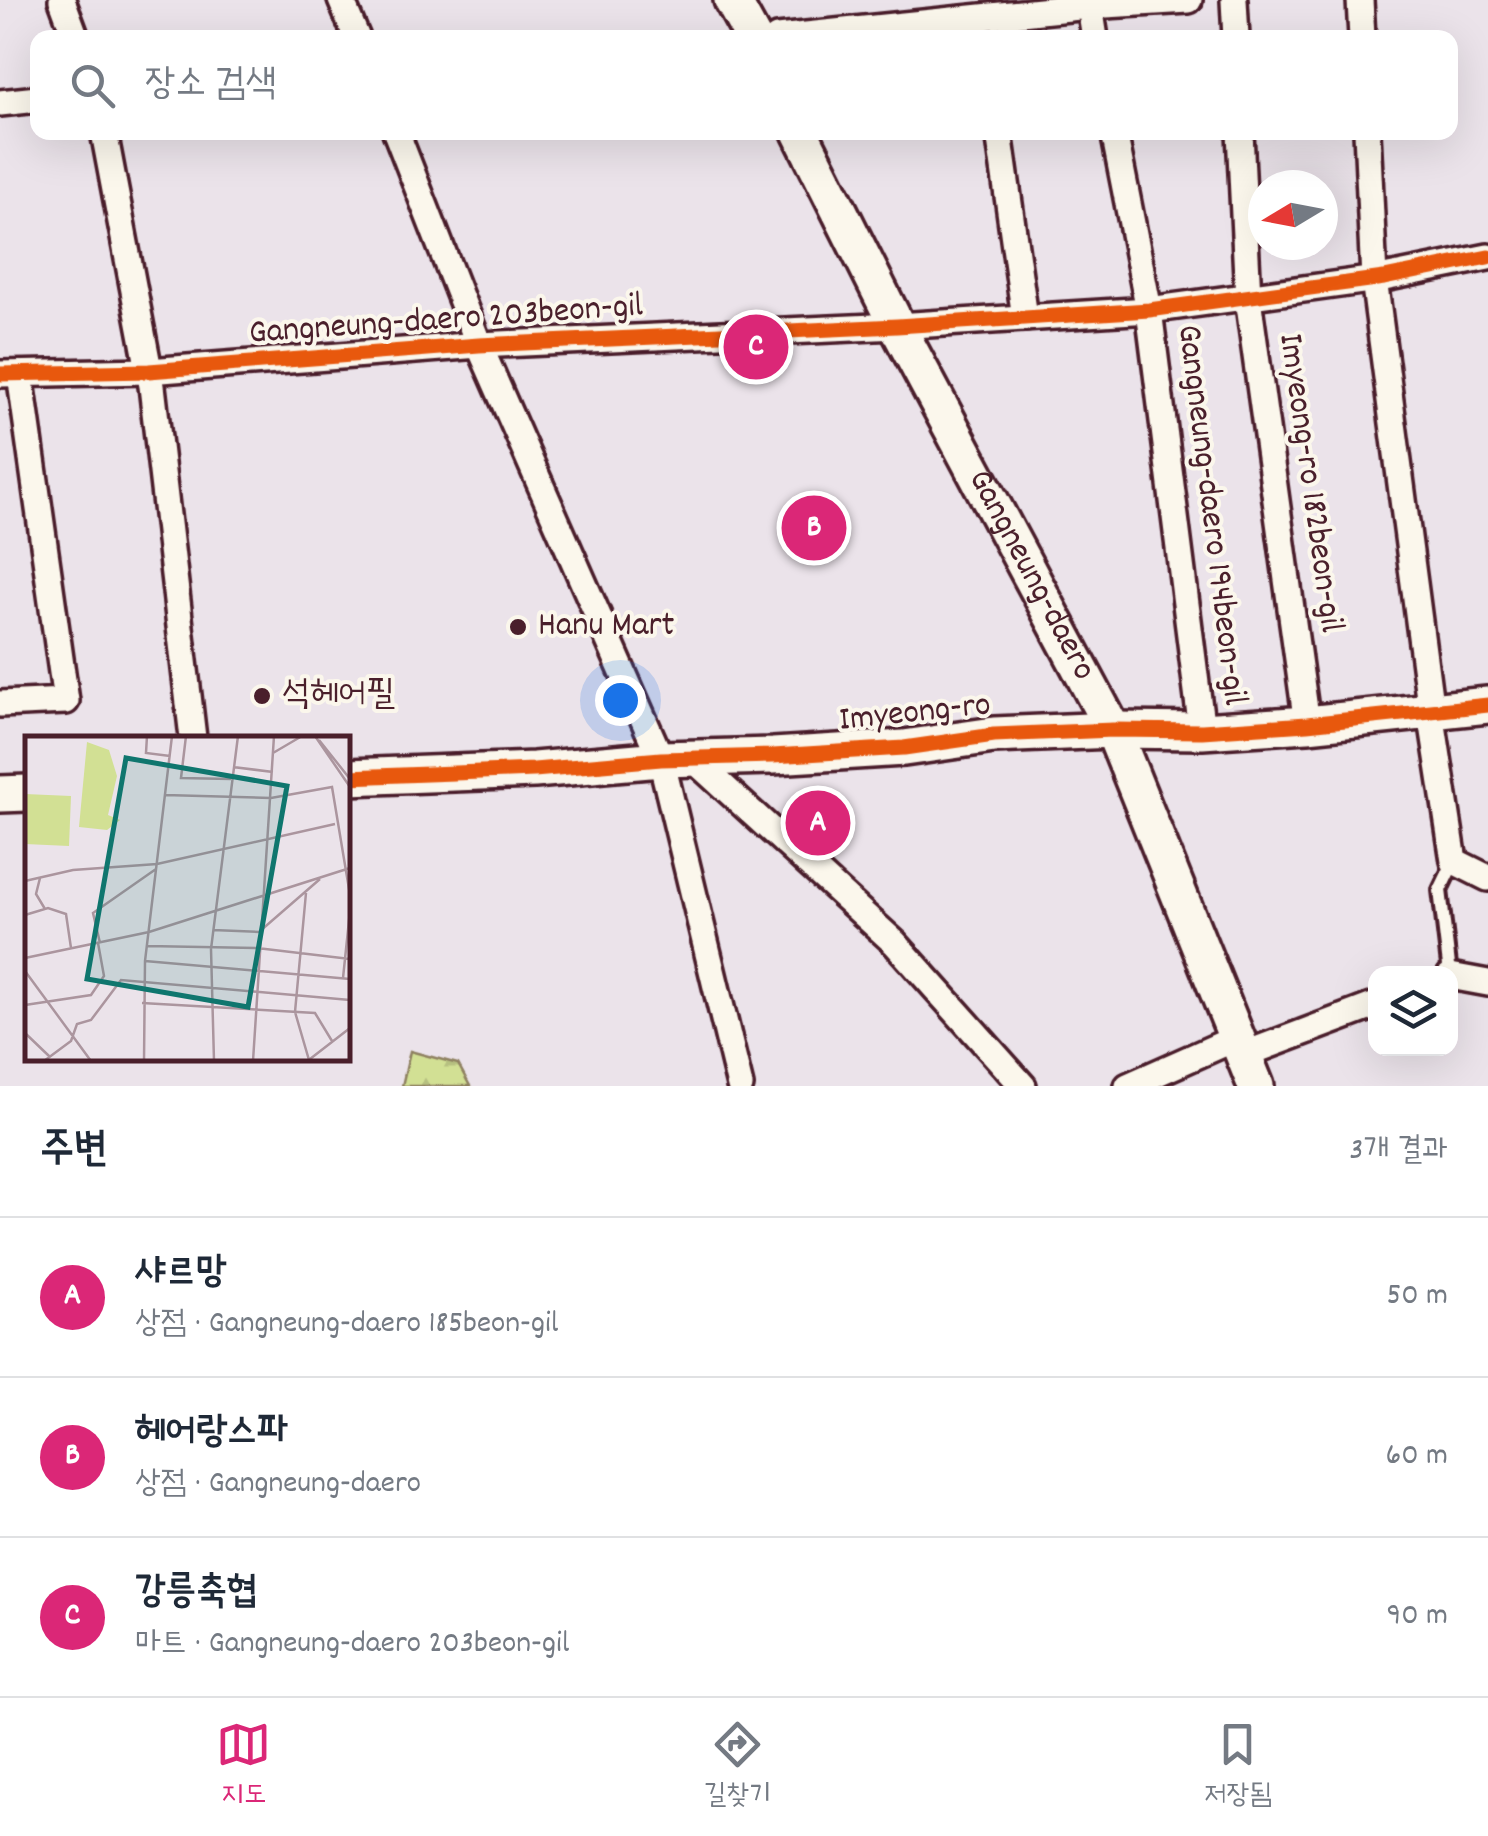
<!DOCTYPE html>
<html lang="ko">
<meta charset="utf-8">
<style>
body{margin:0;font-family:Dekko,"Poor Story",sans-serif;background:#f2f2f3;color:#1f2937}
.controls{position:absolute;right:30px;bottom:30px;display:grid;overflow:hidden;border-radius:20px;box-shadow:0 10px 40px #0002}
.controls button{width:90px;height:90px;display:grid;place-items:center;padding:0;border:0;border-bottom:2px solid #e0e1e3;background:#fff;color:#1f2937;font:50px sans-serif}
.compass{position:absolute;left:1248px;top:170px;width:90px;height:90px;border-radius:50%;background:#fff;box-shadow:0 10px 40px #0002;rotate:260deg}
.you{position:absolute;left:620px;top:700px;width:35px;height:35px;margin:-25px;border:8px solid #fff;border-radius:50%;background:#1a73e8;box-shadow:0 0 0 15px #1a73e833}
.badge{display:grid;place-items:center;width:65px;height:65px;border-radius:50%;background:#db2777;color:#fff;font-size:32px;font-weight:700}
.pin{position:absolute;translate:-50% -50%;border:5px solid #fff;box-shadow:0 2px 10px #0006}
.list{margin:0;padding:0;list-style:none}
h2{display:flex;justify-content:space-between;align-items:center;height:130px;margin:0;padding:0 40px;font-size:42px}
h2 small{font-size:32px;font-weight:400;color:#747a83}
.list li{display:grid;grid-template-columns:65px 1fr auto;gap:30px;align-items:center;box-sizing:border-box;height:160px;padding:0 40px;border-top:2px solid #e0e1e3}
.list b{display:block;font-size:38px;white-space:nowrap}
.list p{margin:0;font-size:32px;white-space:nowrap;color:#747a83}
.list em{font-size:32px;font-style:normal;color:#747a83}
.icon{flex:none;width:55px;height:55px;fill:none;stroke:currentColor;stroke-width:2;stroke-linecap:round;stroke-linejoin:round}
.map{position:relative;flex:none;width:1488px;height:1086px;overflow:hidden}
.search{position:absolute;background:#fff;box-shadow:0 10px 40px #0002;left:30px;right:30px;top:30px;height:110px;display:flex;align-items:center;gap:25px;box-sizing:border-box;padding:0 35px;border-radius:20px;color:#747a83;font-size:38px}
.sheet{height:610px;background:#fff}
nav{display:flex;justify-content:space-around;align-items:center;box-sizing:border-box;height:140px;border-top:2px solid #e0e1e3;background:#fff;font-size:28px;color:#747a83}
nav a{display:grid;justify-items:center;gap:5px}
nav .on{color:#db2777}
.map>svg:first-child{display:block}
.forest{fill:url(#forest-firs);stroke:#8e8060;stroke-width:2.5}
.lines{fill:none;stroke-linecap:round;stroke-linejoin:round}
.lane-casing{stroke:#4a1f2b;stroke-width:20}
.street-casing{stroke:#4a1f2b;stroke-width:32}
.secondary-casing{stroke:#4a1f2b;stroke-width:42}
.lane{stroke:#fbf7ec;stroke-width:12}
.street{stroke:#fbf7ec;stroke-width:25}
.secondary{stroke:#fbf7ec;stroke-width:35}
.cycleway-casing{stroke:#fbf7ec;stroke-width:21}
.cycleway{stroke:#e8590c;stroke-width:15}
.poi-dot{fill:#4a1f2b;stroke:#fbf7ec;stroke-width:4}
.labels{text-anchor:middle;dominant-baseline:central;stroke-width:8;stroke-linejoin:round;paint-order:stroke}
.street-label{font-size:35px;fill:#4a1f2b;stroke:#fbf7ec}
.poi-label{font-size:35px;fill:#4a1f2b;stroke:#fbf7ec;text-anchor:start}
.inset-road{fill:none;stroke:#ab959e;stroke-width:2.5}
.view{fill:#0f766e;fill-opacity:0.15;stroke:#0f766e;stroke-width:5}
.inset-edge{fill:none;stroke:#4a1f2b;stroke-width:5}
</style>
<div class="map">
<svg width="1488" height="1086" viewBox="0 0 1488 1086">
<defs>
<pattern id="forest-firs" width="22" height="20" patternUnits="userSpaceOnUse" patternTransform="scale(2.5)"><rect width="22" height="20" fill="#d2e094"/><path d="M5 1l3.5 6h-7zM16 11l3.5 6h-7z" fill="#b6c080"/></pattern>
</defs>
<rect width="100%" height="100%" fill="#ebe3ea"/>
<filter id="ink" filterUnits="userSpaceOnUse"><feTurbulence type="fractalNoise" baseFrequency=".01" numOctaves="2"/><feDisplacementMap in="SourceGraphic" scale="20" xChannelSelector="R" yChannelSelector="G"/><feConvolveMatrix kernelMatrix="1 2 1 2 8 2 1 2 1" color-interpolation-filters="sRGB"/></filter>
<g filter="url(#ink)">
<path class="forest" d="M410,1051L458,1064L470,1086H402Z"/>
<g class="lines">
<g class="lane-casing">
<path id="lane" d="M1450,974L1440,890L1454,861"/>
</g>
<g class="street-casing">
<g id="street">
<path d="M62,0L76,38"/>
<path d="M341,0L357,38"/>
<path d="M1089,0L1095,38"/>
<path d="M1234,0L1236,38"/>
<path d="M1360,0L1362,38"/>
<path d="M777,38L1089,6L1189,0"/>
<path d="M0,103L38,99"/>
<path d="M104,132L152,386L193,738"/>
<path d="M396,132L479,345L661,759L740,1086"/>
<path d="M999,132L1025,318"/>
<path d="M1114,132L1149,310L1202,731"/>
<path d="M1240,132L1248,298L1307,724"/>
<path d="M1367,132L1374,279L1431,712L1454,861L1488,878"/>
<path d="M0,374L149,371L479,345L897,326L1149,310L1384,278L1488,257"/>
<path d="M0,704L66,701L20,374"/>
<path d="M691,757L895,943L1023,1086"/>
<path d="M1450,976L1488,983"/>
<path d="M1243,1055L1376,1005"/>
<path d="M1128,1086L1236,1038"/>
</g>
</g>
<g class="secondary-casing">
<g id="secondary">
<path d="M732,0L753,38"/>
<path id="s1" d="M800,132L897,326L1113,730L1256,1086"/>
<path d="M348,777L534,770L661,759L773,756L904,748L994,735L1113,730L1202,731L1307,724L1488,705"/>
<path d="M0,794L28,793"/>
</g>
</g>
<use href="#lane" class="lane"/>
<use href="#street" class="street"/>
<use href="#secondary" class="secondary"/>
<g class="cycleway-casing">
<g id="cycleway">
<path d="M0,374L149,371L479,345L897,326L1149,310L1384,278L1488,257"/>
<path d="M348,777L534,770L661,759L773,756L904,748L994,735L1113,730L1202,731L1307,724L1488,705"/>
</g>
</g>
<use href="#cycleway" class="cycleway"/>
</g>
</g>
<g class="poi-dot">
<circle cx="518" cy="627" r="10"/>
<circle cx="262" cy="696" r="10"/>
</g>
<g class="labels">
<g class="street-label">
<text transform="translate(446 321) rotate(-4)">Gangneung-daero 203beon-gil</text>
<text transform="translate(1309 483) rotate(82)">Imyeong-ro 182beon-gil</text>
<text transform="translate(1210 515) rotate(83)">Gangneung-daero 194beon-gil</text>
<text stroke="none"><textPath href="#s1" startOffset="500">Gangneung-daero</textPath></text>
<text transform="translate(915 714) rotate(-6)">Imyeong-ro</text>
</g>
<g class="poi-label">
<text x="538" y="627">Hanu Mart</text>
<text x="282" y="696">석헤어필</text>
</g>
</g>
<g transform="translate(25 736)">
<rect width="325" height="325" fill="#ebe3ea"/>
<path d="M62,6L84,14L92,40L83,79L95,84L82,94L54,91Z" fill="#d2e094"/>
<path d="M0,58L46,60L44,110L0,108Z" fill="#d2e094"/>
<path class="inset-road" d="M122,0L121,17L145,20M161,0L156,42L206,43M290,0L325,51M294,4L325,43M248,17L277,0M208,31L248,36M140,59L246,62L307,51L325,159M15,142L11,158L20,173M0,145L48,134L132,128L310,88M281,157L270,276L284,324M0,179L23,172L41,178L46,212M188,194L234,196L295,143M75,207L68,177L131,133M122,210L232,212L325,223M0,222L124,196L325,132M120,225L325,243M0,235L66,325M318,242L325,175M117,267L290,277L307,305M0,269L66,259L79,240L73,207M0,297L24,320M285,323L325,292M19,325L46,305L52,288L66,284L96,244L325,264M119,325L120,225L147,0M189,325L186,213L213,0M228,325L249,0"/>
<path class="view" d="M101,22L262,50L223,271L62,243Z"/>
<rect width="325" height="325" class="inset-edge"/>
</g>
</svg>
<div class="controls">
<button><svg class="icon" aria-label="layers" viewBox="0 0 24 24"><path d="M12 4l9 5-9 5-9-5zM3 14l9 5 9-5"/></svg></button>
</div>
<svg class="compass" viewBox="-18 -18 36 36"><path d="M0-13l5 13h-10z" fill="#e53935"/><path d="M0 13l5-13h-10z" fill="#747a83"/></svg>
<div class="you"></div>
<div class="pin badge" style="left:818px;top:823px">A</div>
<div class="pin badge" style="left:814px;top:528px">B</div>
<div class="pin badge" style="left:756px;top:347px">C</div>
<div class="search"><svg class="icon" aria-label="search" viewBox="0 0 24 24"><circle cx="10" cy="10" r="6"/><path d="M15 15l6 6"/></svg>장소 검색</div>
</div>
<section class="sheet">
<h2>주변<small>3개 결과</small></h2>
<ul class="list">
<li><span class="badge">A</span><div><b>샤르망</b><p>상점 · Gangneung-daero 185beon-gil</p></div><em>50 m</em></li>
<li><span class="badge">B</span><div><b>헤어랑스파</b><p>상점 · Gangneung-daero</p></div><em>60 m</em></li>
<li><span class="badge">C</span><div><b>강릉축협</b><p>마트 · Gangneung-daero 203beon-gil</p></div><em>90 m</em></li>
</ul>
</section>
<nav>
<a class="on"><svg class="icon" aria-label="map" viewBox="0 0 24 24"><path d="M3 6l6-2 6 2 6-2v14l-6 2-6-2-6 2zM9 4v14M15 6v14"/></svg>지도</a>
<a><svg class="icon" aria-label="directions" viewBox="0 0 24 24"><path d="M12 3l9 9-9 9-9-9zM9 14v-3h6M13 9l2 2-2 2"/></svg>길찾기</a>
<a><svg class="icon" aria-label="saved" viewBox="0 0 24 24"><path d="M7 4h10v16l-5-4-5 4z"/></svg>저장됨</a>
</nav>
